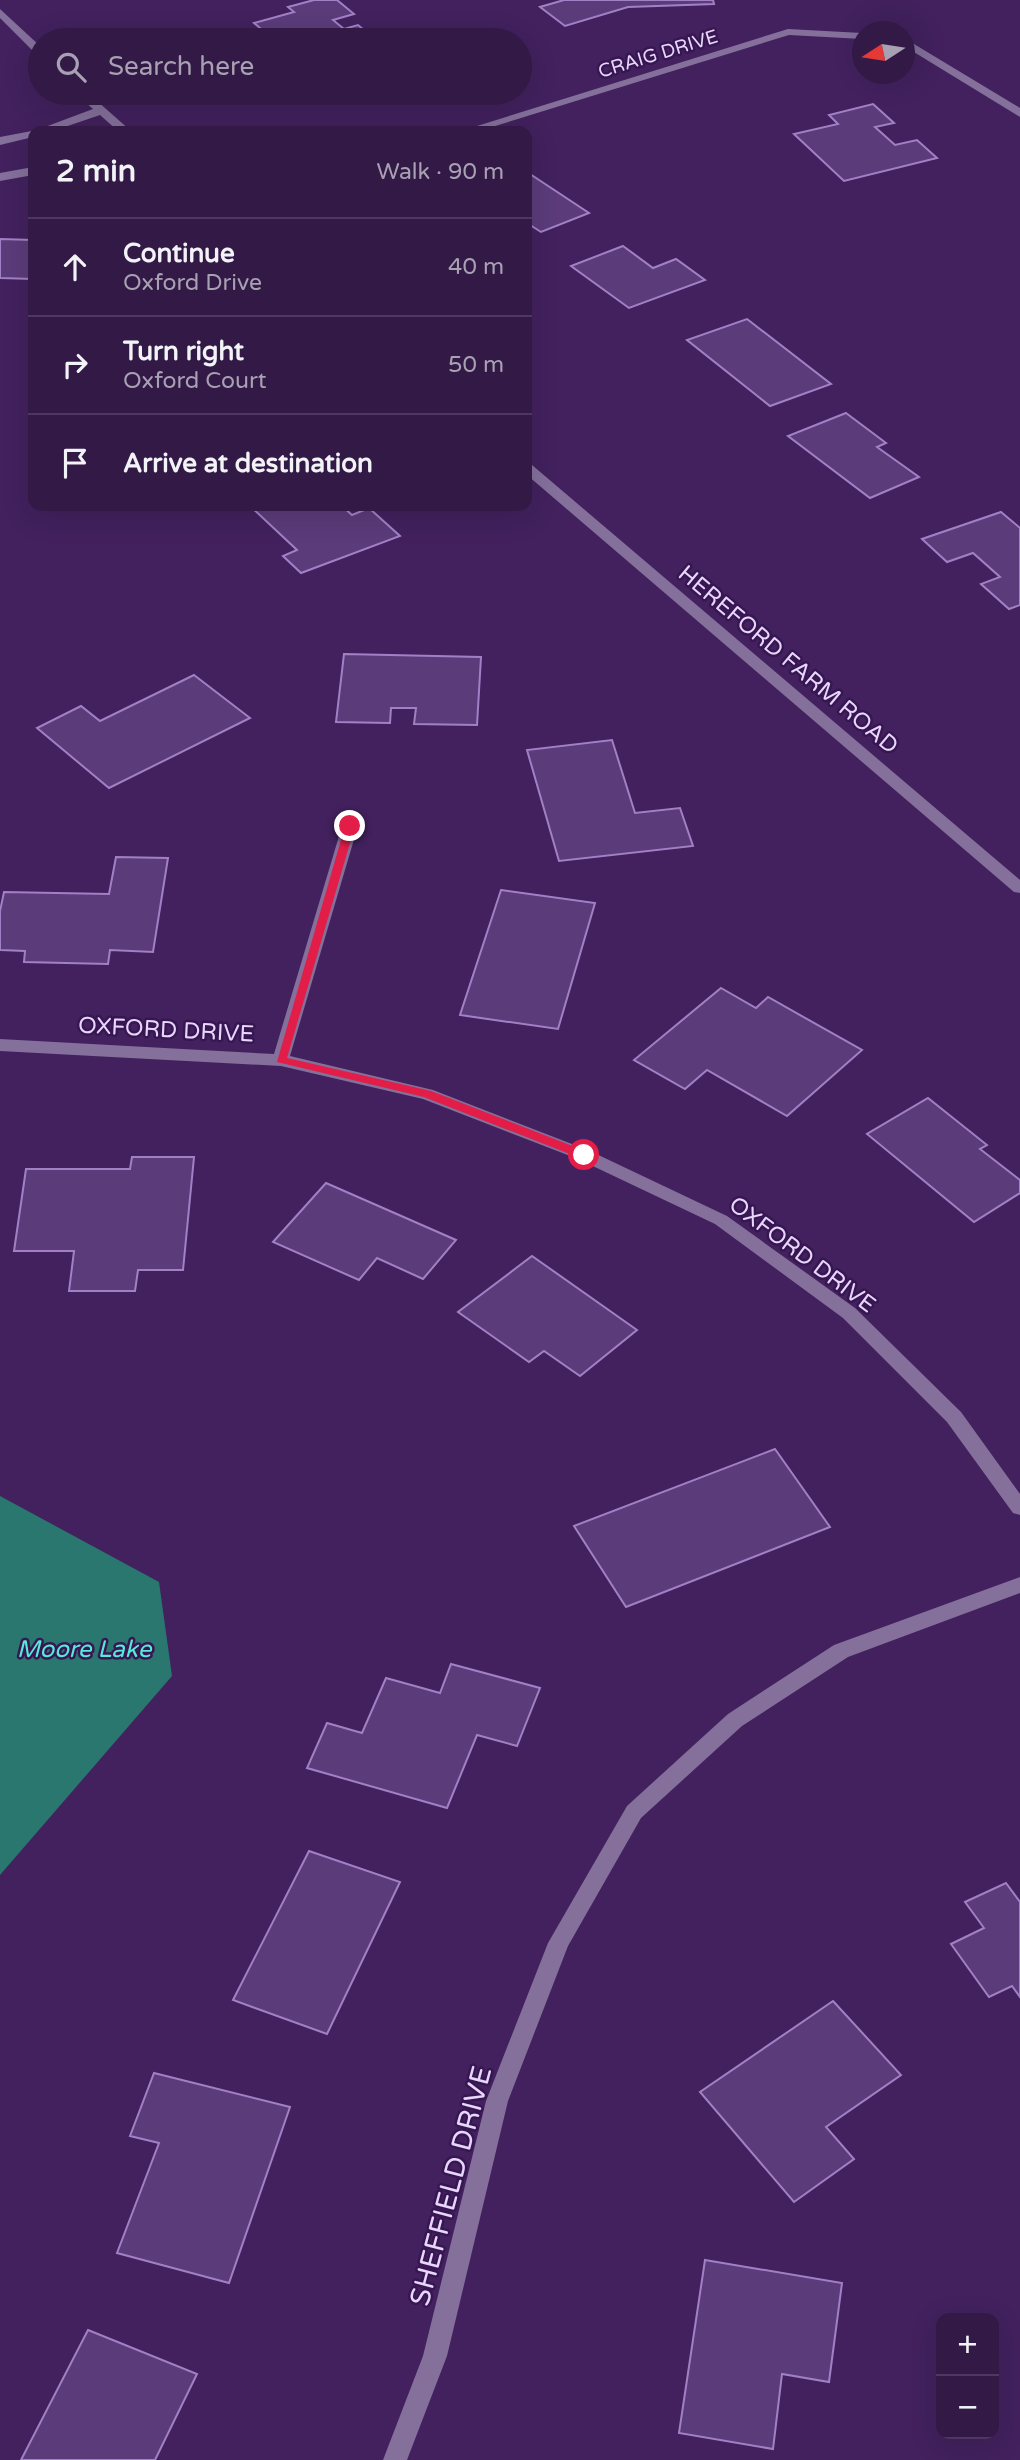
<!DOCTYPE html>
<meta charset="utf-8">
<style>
body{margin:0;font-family:"Varela Round",sans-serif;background:#3a224d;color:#f1f3f6}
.controls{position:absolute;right:21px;bottom:21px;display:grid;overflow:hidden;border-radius:14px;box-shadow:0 7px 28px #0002}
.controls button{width:63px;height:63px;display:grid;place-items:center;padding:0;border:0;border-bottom:2px solid #4d385f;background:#321946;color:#f1f3f6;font:35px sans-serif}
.compass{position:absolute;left:852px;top:21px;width:63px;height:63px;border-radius:50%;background:#321946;box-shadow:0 7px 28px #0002;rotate:258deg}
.stop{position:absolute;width:21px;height:21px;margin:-16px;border:5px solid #e11d48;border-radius:50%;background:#fff}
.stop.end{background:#e11d48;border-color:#fff;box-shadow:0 2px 7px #0008}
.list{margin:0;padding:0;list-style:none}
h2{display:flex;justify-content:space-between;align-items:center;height:91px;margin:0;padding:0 28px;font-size:30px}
h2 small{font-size:23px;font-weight:400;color:#a8a0b3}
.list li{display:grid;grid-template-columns:46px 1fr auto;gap:21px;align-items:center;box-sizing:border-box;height:98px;padding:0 28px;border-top:2px solid #4d385f}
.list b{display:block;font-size:26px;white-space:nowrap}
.list p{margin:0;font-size:23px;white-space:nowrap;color:#a8a0b3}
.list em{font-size:23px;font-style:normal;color:#a8a0b3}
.icon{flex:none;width:38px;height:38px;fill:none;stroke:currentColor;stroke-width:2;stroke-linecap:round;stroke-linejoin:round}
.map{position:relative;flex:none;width:1020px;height:2460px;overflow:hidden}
.search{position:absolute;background:#321946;box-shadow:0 7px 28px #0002;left:28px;top:28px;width:504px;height:77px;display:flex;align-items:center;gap:18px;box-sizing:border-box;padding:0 24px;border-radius:38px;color:#a8a0b3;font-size:26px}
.panel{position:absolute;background:#321946;box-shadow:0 7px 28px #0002;left:28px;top:126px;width:504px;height:385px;border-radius:14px}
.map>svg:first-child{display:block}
.water{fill:#29776f}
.building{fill:#5b3b7a;stroke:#a280c6;stroke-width:2}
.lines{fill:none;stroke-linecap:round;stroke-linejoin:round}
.minor{fill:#84709b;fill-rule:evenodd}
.route{fill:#e11d48}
.labels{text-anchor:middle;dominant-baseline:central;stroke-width:5;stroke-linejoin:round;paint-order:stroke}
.far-street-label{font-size:19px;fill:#e8d7fc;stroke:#371652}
.street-label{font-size:23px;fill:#e8d7fc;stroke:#371652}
.water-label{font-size:24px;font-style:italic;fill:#57e9da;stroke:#371652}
.near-street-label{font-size:28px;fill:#e8d7fc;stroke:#371652}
</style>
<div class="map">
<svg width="1020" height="2460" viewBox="0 0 1020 2460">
<rect width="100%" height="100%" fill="#42215e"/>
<path class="water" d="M0,1496L159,1582L172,1676L0,1875Z"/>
<g class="building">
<path d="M314,0H337L354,14L333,20L344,29L358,25L376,40H259L254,36L266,33L254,23L294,12L288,7Z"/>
<path d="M564,0H713L714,4L628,7L565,26L540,7Z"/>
<path d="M873,104L894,123L875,127L895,145L917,140L937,158L844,181L794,134L838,124L829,115Z"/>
<path d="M527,172L589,213L541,232L527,223Z"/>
<path d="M0,239L33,240V279L0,278Z"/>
<path d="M623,246L653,268L676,259L705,280L629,308L571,266Z"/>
<path d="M747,319L831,384L770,406L687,340Z"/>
<path d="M846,413L886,443L877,447L919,477L870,498L788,436Z"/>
<path d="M250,506H342L352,515L369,508L400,536L301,573L283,556L297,550Z"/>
<path d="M1001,512L1020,528V605L1009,609L981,584L1000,577L973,553L947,562L922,539Z"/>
<path d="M344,654L481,657L477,725L414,724L416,708H391L390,723L336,722Z"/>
<path d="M194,675L250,718L109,788L37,728L81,706L100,721Z"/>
<path d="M612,740L635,813L680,808L693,846L559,861L527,750Z"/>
<path d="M116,857L168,858L153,952L110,950L108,964L24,962L25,951L0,950V911L4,892L109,894Z"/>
<path d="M501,890L595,903L558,1029L460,1015Z"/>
<path d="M721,988L756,1008L768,997L862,1050L787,1116L707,1070L685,1089L634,1060Z"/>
<path d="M928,1098L987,1145L980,1149L1020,1180V1193L974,1222L867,1134Z"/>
<path d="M132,1157H194L183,1270H138L135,1291H69L74,1251H14L26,1169H130Z"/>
<path d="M326,1183L456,1240L423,1279L377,1258L359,1280L273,1242Z"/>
<path d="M532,1256L637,1330L580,1376L544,1351L529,1362L458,1312Z"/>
<path d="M775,1449L830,1527L626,1607L574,1526Z"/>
<path d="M451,1664L540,1688L517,1746L477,1735L447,1808L307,1768L327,1723L362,1733L386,1678L440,1693Z"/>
<path d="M309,1851L400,1882L327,2034L233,2000Z"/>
<path d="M1006,1883L1020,1902V1997L1012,1986L989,1997L951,1944L984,1928L965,1902Z"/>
<path d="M833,2001L901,2075L826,2127L854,2159L794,2202L700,2092Z"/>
<path d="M154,2073L290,2107L229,2283L117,2253L159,2143L130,2136Z"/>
<path d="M705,2260L842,2283L829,2382L782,2374L773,2449L679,2433Z"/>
<path d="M88,2330L197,2374L155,2460H21Z"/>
</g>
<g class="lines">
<g class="minor">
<path d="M0,9L40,46V55L36,54L0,18Z"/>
<path d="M788,29L862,33V39L789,35L479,131H461Z"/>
<path d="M904,38L1020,108V117L904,46Z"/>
<path d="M75,93H88L131,131H118L100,115L53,131H33V137L0,145V137L37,130L93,109Z"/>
<path d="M33,167V175L0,181V173Z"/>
<path d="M527,464L532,465L1020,880V893L1014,892L527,475Z"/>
<path d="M350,821L358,826L290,1056L433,1090L590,1151L727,1216L855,1308L961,1412L1020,1494V1515L1013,1513L947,1422L843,1318L715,1224L578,1159L423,1099L281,1066L0,1051V1039L274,1054L342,826Z"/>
<path d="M1020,1577V1593L848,1657L742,1726L641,1818L568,1946L508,2101L447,2356L407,2460H383L423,2356L486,2101L548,1943L627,1806L728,1714L834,1645Z"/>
</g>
</g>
<path class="route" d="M350,823L355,826L287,1058L431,1091L588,1152V1158H580L424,1097L277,1062L345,826Z"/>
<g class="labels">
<g class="far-street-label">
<text transform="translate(658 54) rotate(-17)">CRAIG DRIVE</text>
</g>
<g class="street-label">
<text transform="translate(788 660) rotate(40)">HEREFORD FARM ROAD</text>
<text transform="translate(166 1030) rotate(3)">OXFORD DRIVE</text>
<text transform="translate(802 1255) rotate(37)">OXFORD DRIVE</text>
</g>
<g class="water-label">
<text x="84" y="1649">Moore Lake</text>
</g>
<g class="near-street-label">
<text transform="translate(451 2186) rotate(-75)">SHEFFIELD DRIVE</text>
</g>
</g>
</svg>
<div class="controls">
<button>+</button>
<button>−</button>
</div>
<svg class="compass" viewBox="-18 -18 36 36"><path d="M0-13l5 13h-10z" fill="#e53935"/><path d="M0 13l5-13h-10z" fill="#a8a0b3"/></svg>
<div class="stop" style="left:584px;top:1155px"></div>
<div class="stop end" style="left:350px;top:826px"></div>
<div class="search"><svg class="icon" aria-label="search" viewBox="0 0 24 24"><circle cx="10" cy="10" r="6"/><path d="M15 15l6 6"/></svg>Search here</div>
<section class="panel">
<h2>2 min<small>Walk · 90 m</small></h2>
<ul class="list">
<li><svg class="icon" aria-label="ahead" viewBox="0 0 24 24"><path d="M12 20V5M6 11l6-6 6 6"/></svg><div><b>Continue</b><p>Oxford Drive</p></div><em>40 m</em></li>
<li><svg class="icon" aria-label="right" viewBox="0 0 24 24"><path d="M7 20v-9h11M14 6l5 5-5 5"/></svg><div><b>Turn right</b><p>Oxford Court</p></div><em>50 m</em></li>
<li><svg class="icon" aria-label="arrive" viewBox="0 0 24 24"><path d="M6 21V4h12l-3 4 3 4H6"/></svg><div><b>Arrive at destination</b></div></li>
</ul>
</section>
</div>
